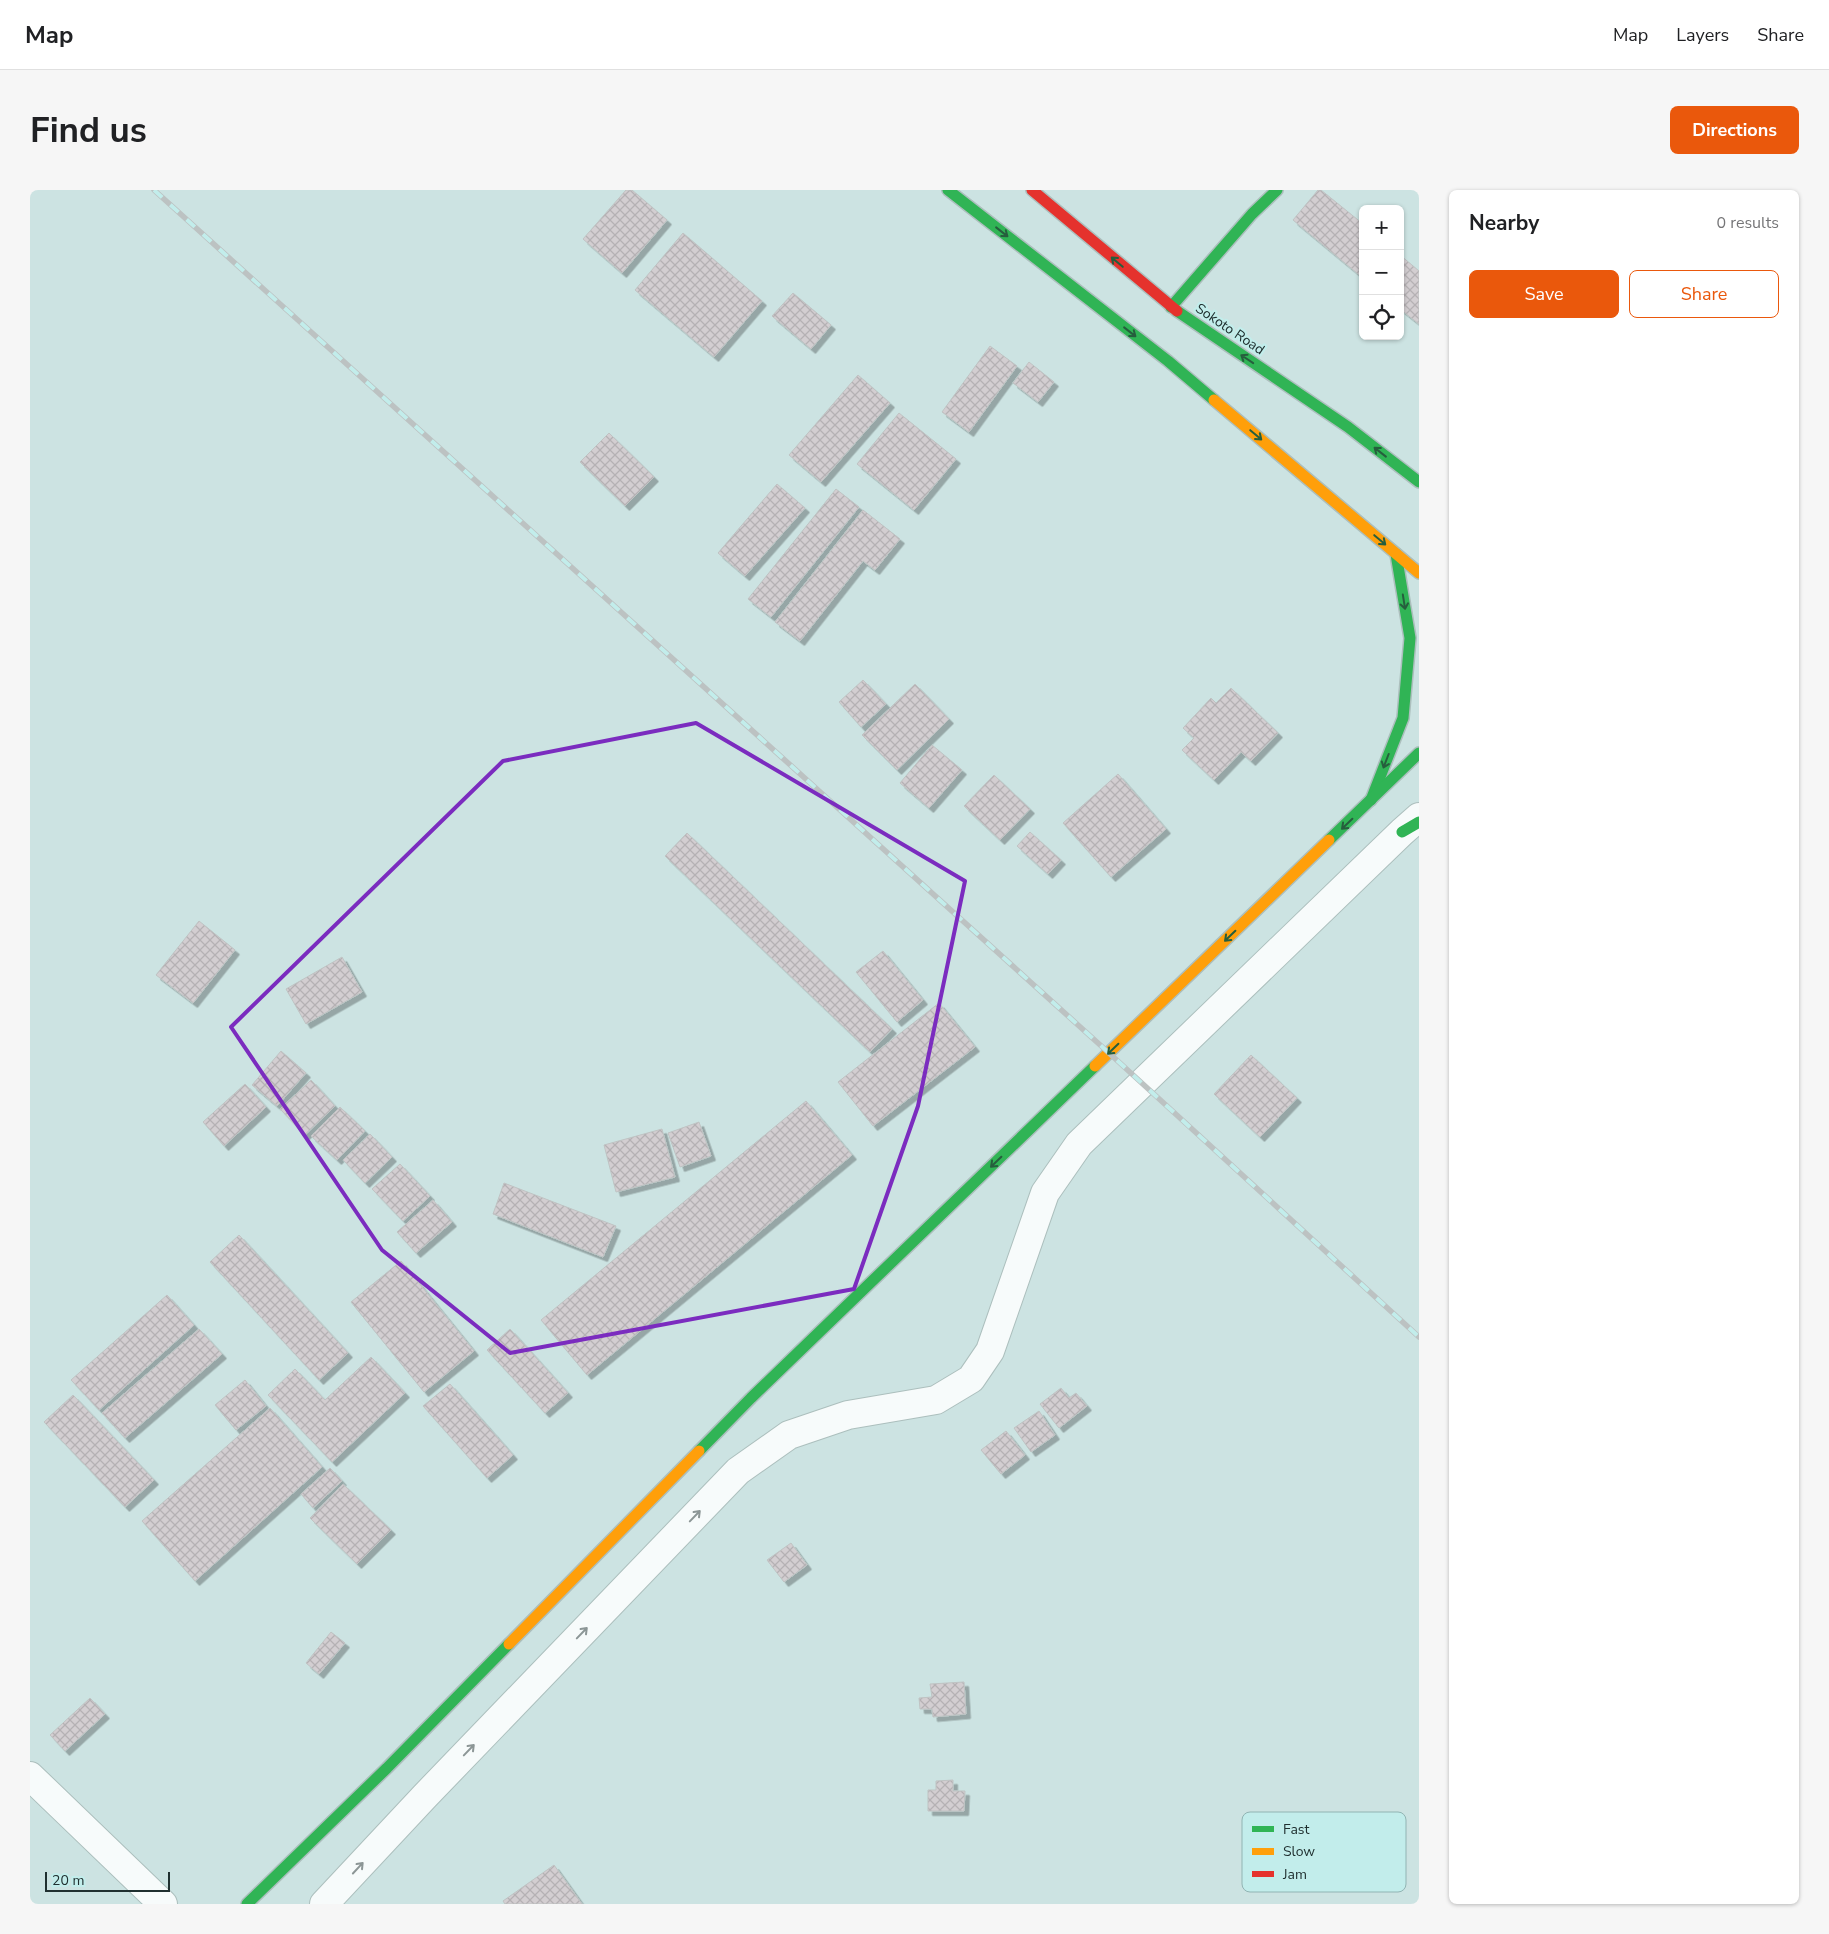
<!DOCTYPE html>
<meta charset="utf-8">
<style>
body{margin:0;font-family:"Nunito Sans",sans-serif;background:#f6f6f6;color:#202124}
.controls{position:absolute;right:15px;top:15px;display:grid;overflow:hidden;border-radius:8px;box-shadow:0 1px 4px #0004}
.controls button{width:45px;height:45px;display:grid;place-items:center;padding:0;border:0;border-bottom:1px solid #e0e0e0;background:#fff;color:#202124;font:25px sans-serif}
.scale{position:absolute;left:15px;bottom:12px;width:125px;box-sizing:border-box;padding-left:5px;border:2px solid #203030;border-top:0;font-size:14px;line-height:18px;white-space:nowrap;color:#203030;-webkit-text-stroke:4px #c2edeb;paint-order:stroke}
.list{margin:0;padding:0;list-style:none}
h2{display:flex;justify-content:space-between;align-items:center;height:65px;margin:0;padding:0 20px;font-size:21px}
h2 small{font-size:16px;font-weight:400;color:#757577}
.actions{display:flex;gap:10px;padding:15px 20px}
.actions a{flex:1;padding:11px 0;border:1px solid #ea580c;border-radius:8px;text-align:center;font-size:18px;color:#ea580c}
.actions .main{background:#ea580c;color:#fff}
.icon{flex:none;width:28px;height:28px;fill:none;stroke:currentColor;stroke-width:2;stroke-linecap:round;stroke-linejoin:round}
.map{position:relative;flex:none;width:1389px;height:1714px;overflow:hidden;border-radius:8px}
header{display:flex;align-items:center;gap:30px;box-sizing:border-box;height:70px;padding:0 25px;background:#fff;border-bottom:1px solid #e0e0e0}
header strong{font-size:24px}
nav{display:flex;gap:28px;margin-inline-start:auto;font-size:18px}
.intro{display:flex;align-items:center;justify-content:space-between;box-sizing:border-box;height:120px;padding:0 30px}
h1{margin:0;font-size:35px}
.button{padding:12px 22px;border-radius:8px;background:#ea580c;color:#fff;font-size:18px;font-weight:700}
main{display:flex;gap:30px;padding:0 30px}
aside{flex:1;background:#fff;border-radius:8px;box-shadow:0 1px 4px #0004}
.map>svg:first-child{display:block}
.building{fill:url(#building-cross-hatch);stroke:#bfc3c3;filter:url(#shadow)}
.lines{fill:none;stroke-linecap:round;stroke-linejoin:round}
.street-casing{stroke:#acbfbd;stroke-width:30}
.fast-casing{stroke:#acbfbd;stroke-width:14}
.slow-casing{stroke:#acbfbd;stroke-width:14}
.jam-casing{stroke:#acbfbd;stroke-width:14}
.street{stroke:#f7fbfb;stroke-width:28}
.fast{stroke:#30b455;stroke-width:11}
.slow{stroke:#ff9f0a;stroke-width:11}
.jam{stroke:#e5322d;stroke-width:11}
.rail-casing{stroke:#bcc2c2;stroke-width:5.5}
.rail{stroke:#c2edeb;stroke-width:4;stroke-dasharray:11;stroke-linecap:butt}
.oneway{stroke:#265e3d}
.oneway2{stroke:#8c9696}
.marked{fill:none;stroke:#7b2cbf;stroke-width:4;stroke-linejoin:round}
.labels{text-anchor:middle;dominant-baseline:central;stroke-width:4.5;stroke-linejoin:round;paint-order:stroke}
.street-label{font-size:14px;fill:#203030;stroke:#c2edeb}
.key{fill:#c2edeb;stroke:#91b4b3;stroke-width:1}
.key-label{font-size:14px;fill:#203030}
</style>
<header>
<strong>Map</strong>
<nav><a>Map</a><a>Layers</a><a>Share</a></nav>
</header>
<div class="intro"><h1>Find us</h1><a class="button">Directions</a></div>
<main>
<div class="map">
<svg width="1389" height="1714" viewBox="0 0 1389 1714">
<defs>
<pattern id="building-cross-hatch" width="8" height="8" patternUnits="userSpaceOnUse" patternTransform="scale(1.25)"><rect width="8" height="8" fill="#d3ced1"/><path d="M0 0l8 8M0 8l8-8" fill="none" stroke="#b5b1b4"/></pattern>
<filter id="shadow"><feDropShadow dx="4.5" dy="4.5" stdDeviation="0" flood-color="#0004"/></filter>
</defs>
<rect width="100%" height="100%" fill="#cce3e2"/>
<g class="building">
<path d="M596,0H602L637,30L592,83L553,49Z"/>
<path d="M1288,0H1291L1333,34V88L1263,30Z"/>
<path d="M653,43L732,111L684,167L605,100Z"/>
<path d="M1370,65L1389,81V134L1370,119Z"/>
<path d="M763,103L801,135L781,159L742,126Z"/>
<path d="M960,156L987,176L939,242L912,222Z"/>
<path d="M999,172L1024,192L1008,212L983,193Z"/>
<path d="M828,185L860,213L791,292L759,265Z"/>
<path d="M869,223L926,269L884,320L827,274Z"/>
<path d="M579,243L624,287L595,316L550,272Z"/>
<path d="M747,294L775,318L715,386L688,363Z"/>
<path d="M806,299L829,317L741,427L718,409Z"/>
<path d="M833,320L870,349L845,380L833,371L770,451L745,432Z"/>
<path d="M833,490L856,514L831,537L809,512Z"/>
<path d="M885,494L919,529L867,580L832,545Z"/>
<path d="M1201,498L1248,543L1221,571L1211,562L1184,590L1152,560L1164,548L1153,538L1181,508L1186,513Z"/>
<path d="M902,555L932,580L899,618L870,593Z"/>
<path d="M1088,584L1136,639L1081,687L1033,633Z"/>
<path d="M964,585L1000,619L970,650L934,616Z"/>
<path d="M1000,642L1031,670L1018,684L987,656Z"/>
<path d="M657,643L862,839L840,862L635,666Z"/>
<path d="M169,731L205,760L163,813L126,785Z"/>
<path d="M853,761L893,810L867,832L826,782Z"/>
<path d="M312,767L332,802L276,834L256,799Z"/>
<path d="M909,813L945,857L843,936L808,892Z"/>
<path d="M251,861L276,883L247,916L222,895Z"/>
<path d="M1221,865L1267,908L1230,947L1184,904Z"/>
<path d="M281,890L305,916L275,945L250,919Z"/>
<path d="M215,894L236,917L194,956L173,932Z"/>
<path d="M776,911L822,965L557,1185L511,1130Z"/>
<path d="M310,917L335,941L307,970L281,946Z"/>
<path d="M669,932L681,966L650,977L638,943Z"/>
<path d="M632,939L645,987L586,1002L574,955Z"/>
<path d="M340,944L362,967L335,993L313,970Z"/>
<path d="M370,974L400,1006L373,1031L342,999Z"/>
<path d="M474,993L586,1036L573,1067L463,1024Z"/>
<path d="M403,1010L422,1032L386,1063L367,1042Z"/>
<path d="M209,1045L318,1163L289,1190L180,1072Z"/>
<path d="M371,1071L444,1161L394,1202L321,1112Z"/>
<path d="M137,1105L164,1135L69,1220L41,1190Z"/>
<path d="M169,1139L192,1164L95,1248L72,1223Z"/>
<path d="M480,1139L538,1203L515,1223L457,1160Z"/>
<path d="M341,1167L375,1203L302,1272L238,1205L265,1179L295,1210Z"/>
<path d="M215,1190L236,1216L206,1240L185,1215Z"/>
<path d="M420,1194L483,1265L457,1288L393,1216Z"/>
<path d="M1031,1198L1039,1208L1046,1203L1057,1216L1029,1238L1010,1214Z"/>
<path d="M43,1205L124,1290L95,1317L14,1232Z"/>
<path d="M240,1218L292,1277L165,1391L112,1331Z"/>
<path d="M1009,1221L1025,1245L1001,1262L984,1238Z"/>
<path d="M976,1241L995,1265L971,1284L951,1260Z"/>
<path d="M300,1278L312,1291L283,1318L271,1304Z"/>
<path d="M313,1294L361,1340L327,1374L280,1328Z"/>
<path d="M761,1353L777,1375L754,1392L737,1370Z"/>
<path d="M301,1442L315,1453L289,1484L276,1473Z"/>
<path d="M934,1492L936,1524L903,1527L902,1519H890L889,1508L902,1507L900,1494Z"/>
<path d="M60,1508L75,1524L35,1561L20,1545Z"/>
<path d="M923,1590V1601H935L934,1621H898V1600H906V1591Z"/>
<path d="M524,1675L552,1714H475L473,1711Z"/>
</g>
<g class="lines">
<g class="street-casing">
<g id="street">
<path d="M0,1586L133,1714"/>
<path d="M294,1714L395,1606L708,1281L759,1245L818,1225L906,1210L941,1189L960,1161L1015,1003L1049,954L1372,642L1389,627"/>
</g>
</g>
<g class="fast-casing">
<g id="fast">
<path d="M918,0L1138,171L1184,210"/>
<path d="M1141,117L1222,24L1247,0"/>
<path d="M1147,121L1318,237L1389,292"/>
<path d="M1341,610L1373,528L1380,448L1366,364"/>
<path d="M1372,642L1389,632"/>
<path d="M1299,650L1389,563"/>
<path d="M669,1261L721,1208L1065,876"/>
<path d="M217,1714L357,1578L479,1454"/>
</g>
</g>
<g class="slow-casing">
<g id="slow">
<path d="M1184,210L1389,383"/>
<path d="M1065,876L1299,650"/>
<path d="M479,1454L669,1261"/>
</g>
</g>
<g class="jam-casing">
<path id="jam" d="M1002,0L1147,121"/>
</g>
<use href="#street" class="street"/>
<use href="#fast" class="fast"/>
<use href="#slow" class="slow"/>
<use href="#jam" class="jam"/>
<g class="rail-casing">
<path id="rail" d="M124,0L1079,863L1389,1147"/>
</g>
<use href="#rail" class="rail"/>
</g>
<defs><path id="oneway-shaft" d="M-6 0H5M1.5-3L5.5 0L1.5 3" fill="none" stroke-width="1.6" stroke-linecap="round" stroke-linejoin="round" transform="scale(1.25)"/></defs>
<g class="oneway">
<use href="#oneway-shaft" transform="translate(972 42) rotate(38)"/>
<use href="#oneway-shaft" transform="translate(1087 72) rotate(-140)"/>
<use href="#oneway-shaft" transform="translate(1100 142) rotate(38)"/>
<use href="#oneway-shaft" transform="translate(1217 169) rotate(-146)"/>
<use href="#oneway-shaft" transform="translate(1226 245) rotate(40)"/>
<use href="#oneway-shaft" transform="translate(1350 262) rotate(-142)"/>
<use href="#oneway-shaft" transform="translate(1350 350) rotate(40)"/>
<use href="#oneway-shaft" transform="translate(1374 412) rotate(81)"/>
<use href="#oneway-shaft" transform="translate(1356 571) rotate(111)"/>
<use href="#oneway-shaft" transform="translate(1317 634) rotate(136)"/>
<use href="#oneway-shaft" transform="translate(1200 746) rotate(136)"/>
<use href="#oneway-shaft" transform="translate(1083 859) rotate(136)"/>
<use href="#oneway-shaft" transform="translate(966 972) rotate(136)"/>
</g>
<g class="oneway2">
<use href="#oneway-shaft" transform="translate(665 1326) rotate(-46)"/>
<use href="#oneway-shaft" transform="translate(552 1443) rotate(-46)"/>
<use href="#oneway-shaft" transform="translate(439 1560) rotate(-46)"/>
<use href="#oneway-shaft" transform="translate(328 1678) rotate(-47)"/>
</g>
<path class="marked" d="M666,533L935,691L888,916L824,1099L480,1163L352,1060L201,837L473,571Z"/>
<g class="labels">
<g class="street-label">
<text transform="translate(1200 139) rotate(34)">Sokoto Road</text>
</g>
</g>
<rect x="1212" y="1622" width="164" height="80" rx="8" class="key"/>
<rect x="1222" y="1636" width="22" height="6" fill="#30b455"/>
<rect x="1222" y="1658" width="22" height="7" fill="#ff9f0a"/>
<rect x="1222" y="1681" width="22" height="6" fill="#e5322d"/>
<g class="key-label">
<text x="1253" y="1644">Fast</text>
<text x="1253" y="1666">Slow</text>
<text x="1253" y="1689">Jam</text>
</g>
</svg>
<div class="controls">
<button>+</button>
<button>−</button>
<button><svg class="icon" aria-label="locate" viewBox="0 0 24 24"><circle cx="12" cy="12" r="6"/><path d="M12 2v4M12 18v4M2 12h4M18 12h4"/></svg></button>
</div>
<div class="scale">20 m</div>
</div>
<aside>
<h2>Nearby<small>0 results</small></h2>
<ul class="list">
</ul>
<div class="actions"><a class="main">Save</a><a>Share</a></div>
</aside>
</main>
